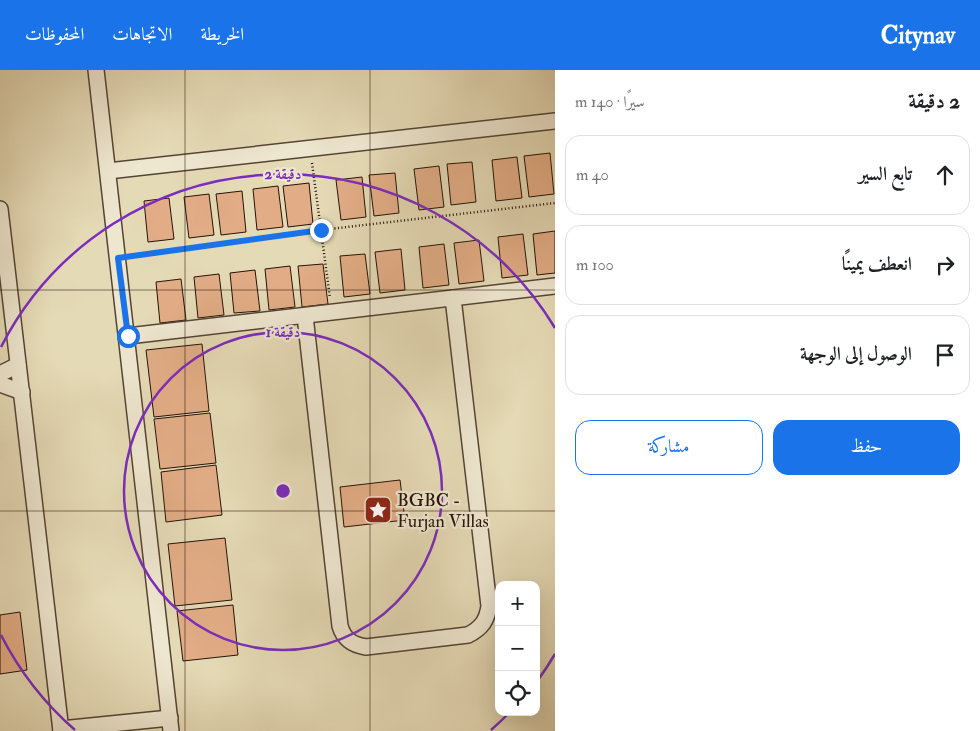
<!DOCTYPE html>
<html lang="ar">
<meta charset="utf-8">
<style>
body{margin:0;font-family:"IM FELL Double Pica",Amiri,serif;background:#f2f2f2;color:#202124;direction:rtl}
.controls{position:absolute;right:15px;bottom:15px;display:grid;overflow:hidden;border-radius:10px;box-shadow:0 5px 20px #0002}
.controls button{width:45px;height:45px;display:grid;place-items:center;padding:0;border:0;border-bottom:1px solid #e0e0e0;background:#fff;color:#202124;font:25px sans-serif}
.stop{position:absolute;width:15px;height:15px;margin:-11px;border:4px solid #1a73e8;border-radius:50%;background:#fff}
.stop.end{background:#1a73e8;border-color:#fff;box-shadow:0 1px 5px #0008}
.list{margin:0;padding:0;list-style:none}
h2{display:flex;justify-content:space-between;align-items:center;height:65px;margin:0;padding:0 20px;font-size:21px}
h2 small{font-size:16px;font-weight:400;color:#757577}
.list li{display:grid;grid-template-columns:32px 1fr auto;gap:15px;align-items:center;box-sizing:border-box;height:80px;margin:0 10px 10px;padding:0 10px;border:1px solid #e0e0e0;border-radius:15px}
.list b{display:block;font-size:19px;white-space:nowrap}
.list em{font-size:16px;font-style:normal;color:#757577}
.actions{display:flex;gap:10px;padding:15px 20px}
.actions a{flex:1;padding:11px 0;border:1px solid #1a73e8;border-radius:15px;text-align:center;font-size:18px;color:#1a73e8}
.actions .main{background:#1a73e8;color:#fff}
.icon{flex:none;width:28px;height:28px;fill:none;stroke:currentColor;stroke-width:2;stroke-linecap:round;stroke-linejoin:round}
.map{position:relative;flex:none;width:555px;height:661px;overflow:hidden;direction:ltr}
header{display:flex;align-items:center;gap:30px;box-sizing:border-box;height:70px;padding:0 25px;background:#1a73e8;color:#fff}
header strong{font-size:24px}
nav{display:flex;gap:28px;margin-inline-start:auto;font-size:18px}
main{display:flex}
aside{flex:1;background:#fff}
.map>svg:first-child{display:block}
.building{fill:#e2ad86;stroke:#251208}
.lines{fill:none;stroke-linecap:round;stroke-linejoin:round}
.minor-casing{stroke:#554434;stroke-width:18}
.path{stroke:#251208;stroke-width:2.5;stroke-dasharray:1 2.5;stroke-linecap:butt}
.minor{stroke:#eee7d0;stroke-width:15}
.route{stroke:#1a73e8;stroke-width:6}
.grid{fill:none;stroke:#251208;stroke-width:1;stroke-opacity:0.55}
.ring{fill:none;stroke:#7b2cbf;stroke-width:2.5}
.labels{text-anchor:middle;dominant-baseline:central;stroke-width:4.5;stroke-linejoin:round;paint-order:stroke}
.poi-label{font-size:18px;fill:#251208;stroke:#eee7d0;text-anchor:start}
.centre{fill:#7b2cbf;stroke:#eee7d0;stroke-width:2.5}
.ring-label{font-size:15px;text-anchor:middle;font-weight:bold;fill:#7b2cbf;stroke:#eee7d0;stroke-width:4.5;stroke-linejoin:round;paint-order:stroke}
</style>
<header>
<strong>Citynav</strong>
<nav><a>الخريطة</a><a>الاتجاهات</a><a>المحفوظات</a></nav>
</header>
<main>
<aside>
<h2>2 دقيقة<small>سيرًا · 140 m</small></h2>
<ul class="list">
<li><svg class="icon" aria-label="ahead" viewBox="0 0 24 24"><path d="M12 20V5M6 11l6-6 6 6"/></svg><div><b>تابع السير</b></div><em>40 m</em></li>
<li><svg class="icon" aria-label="right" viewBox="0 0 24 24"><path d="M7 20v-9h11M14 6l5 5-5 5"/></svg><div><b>انعطف يمينًا</b></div><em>100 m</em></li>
<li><svg class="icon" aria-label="arrive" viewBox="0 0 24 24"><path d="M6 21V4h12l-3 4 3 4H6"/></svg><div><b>الوصول إلى الوجهة</b></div></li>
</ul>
<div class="actions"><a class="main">حفظ</a><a>مشاركة</a></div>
</aside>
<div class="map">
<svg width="555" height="661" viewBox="0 0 555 661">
<rect width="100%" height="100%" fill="#e5dab6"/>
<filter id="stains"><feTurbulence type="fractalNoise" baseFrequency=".004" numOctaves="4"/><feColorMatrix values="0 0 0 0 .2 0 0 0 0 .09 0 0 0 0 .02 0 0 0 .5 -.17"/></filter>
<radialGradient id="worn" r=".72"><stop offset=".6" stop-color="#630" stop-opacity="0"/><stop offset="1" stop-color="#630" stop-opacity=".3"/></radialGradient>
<g class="building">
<path d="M550,83L554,124L529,127L524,86Z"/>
<path d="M517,87L522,128L496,131L492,90Z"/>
<path d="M472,92L476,132L451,135L447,94Z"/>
<path d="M439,96L444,137L419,140L414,99Z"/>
<path d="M395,103L399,143L374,146L369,105Z"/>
<path d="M362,107L366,147L341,150L336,110Z"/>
<path d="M309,113L313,154L288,157L283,116Z"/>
<path d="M278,116L283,157L257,160L253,119Z"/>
<path d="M242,121L246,162L221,165L216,124Z"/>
<path d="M209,124L214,165L189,168L184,127Z"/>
<path d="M169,128L174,169L148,172L144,131Z"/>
<path d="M555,161V203L537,205L533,164Z"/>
<path d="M523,164L528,205L502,208L498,167Z"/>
<path d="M479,170L484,211L459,214L454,173Z"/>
<path d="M444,174L449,215L423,218L419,177Z"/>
<path d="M401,179L405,220L380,223L375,182Z"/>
<path d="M365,184L370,224L344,227L340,186Z"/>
<path d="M323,194L328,234L302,237L298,196Z"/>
<path d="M290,196L295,237L269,240L265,199Z"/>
<path d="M255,200L260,241L234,243L230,203Z"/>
<path d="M219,204L224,245L198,248L194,207Z"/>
<path d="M181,209L186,250L160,253L156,212Z"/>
<path d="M202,274L209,341L154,347L146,280Z"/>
<path d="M210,343L216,393L160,399L154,349Z"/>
<path d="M216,395L222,445L166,452L161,402Z"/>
<path d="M400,410L405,450L344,457L340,417Z"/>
<path d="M225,468L232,530L175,536L168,474Z"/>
<path d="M233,535L238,585L183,591L177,541Z"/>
<path d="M20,542L27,600L0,604V545Z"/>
</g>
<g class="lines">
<g class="minor-casing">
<g id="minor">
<path d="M96,0L171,661"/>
<path d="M108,101L555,51"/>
<path d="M0,139L61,661"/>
<path d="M305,246L340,556C344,570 353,575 366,577L468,565C482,558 487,550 489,536L453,228"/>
<path d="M128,266L555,216"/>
<path d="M0,304L18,295"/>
<path d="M0,314L22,322"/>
<path d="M61,659L170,648"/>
</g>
</g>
<g class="path">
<path d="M312,93L330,228"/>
<path d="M130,187L321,160L555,133"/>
</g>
<use href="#minor" class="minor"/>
</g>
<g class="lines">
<path class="route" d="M128,266L118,188L321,160"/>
</g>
<path class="grid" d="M185,0V661M370,0V661M0,220H555M0,441H555"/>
<g class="ring">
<circle cx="283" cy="421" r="159"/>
<path d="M555 584A317 317 0 0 1 538 610M509 643A317 317 0 0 1 491 660M75 660A317 317 0 0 1 1 565M1 277A317 317 0 0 1 555 258"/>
</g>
<defs>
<g id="sight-square" transform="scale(1.4375)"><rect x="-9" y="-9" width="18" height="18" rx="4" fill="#8f2418" stroke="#eee7d0"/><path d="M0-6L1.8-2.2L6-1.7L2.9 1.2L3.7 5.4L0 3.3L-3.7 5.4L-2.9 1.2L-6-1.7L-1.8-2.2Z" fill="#fff"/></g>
</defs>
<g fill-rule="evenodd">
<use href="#sight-square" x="378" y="440"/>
</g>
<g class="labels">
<g class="poi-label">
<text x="397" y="430">BGBC -<tspan x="397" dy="21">Furjan Villas</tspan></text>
</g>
</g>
<circle cx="283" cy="421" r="8" class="centre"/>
<g class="ring-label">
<text x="283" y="109">2 دقيقة</text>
<text x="283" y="267">1 دقيقة</text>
</g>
<rect width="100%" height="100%" filter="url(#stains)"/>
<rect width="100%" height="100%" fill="url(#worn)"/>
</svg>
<div class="controls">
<button>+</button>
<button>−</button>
<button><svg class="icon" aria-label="locate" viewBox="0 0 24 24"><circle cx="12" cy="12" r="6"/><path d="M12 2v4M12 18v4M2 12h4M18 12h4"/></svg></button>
</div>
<div class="stop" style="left:128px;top:266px"></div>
<div class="stop end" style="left:321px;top:160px"></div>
</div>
</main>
